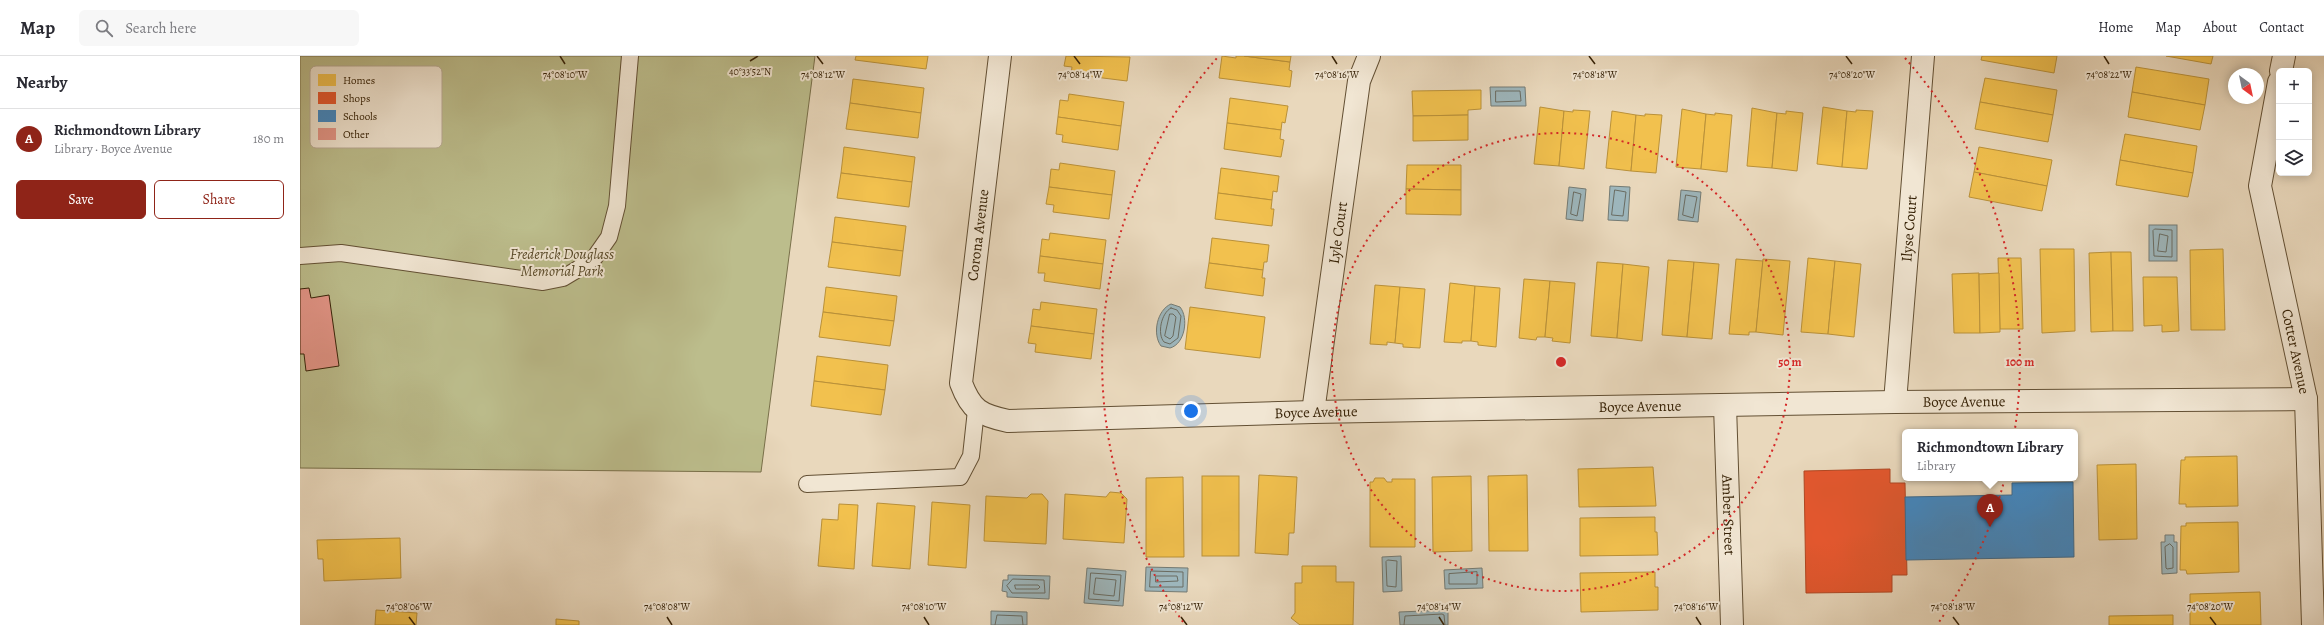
<!DOCTYPE html>
<meta charset="utf-8">
<style>
body{margin:0;font-family:Alegreya,serif;background:#f7f7f7;color:#2b2b33}
.controls{position:absolute;right:12px;top:12px;display:grid;overflow:hidden;border-radius:6px;box-shadow:0 2px 10px #0003}
.controls button{width:36px;height:36px;display:grid;place-items:center;padding:0;border:0;border-bottom:1px solid #e1e1e2;background:#fff;color:#2b2b33;font:20px sans-serif}
.compass{position:absolute;left:1928px;top:12px;width:36px;height:36px;border-radius:50%;background:#fff;box-shadow:0 2px 10px #0003;rotate:147deg}
.you{position:absolute;left:891px;top:355px;width:14px;height:14px;margin:-10px;border:3px solid #fff;border-radius:50%;background:#1a73e8;box-shadow:0 0 0 6px #1a73e833}
.badge{display:grid;place-items:center;width:26px;height:26px;border-radius:50%;background:#8f2418;color:#fff;font-size:13px;font-weight:700}
.pin{position:absolute;translate:-50% -33px;filter:drop-shadow(0 1px 2px #0008)}
.pin::after{content:'';position:absolute;top:21px;width:14px;height:12px;background:inherit;clip-path:polygon(0 0,100% 0,50% 100%)}
.popup{position:absolute;left:1602px;top:373px;width:176px;height:52px;box-sizing:border-box;display:grid;place-content:center;border-radius:6px;background:#fff;filter:drop-shadow(0 1px 3px #0005);font-size:13px;white-space:nowrap;color:#7c7c81}
.popup b{font-size:15px;color:#2b2b33}
.popup::after{content:'';position:absolute;left:50%;top:100%;margin-left:-8px;border:8px solid transparent;border-top-color:#fff}
.list{margin:0;padding:0;list-style:none}
h2{display:flex;justify-content:space-between;align-items:center;height:52px;margin:0;padding:0 16px;font-size:17px}
h2 small{font-size:13px;font-weight:400;color:#7c7c81}
.list li{display:grid;grid-template-columns:26px 1fr auto;gap:12px;align-items:center;box-sizing:border-box;height:60px;padding:0 16px;border-top:1px solid #e1e1e2}
.list b{display:block;font-size:15px;white-space:nowrap}
.list p{margin:0;font-size:13px;white-space:nowrap;color:#7c7c81}
.list em{font-size:13px;font-style:normal;color:#7c7c81}
.actions{display:flex;gap:8px;padding:12px 16px}
.actions a{flex:1;padding:9px 0;border:1px solid #8f2418;border-radius:6px;text-align:center;font-size:14px;color:#8f2418}
.actions .main{background:#8f2418;color:#fff}
.icon{flex:none;width:22px;height:22px;fill:none;stroke:currentColor;stroke-width:2;stroke-linecap:round;stroke-linejoin:round}
.map{position:relative;flex:none;width:2024px;height:569px;overflow:hidden}
header{display:flex;align-items:center;gap:24px;box-sizing:border-box;height:56px;padding:0 20px;background:#fff;border-bottom:1px solid #e1e1e2}
header strong{font-size:19px}
nav{display:flex;gap:22px;margin-inline-start:auto;font-size:14px}
.search{width:280px;height:36px;background:#f7f7f7;display:flex;align-items:center;gap:10px;box-sizing:border-box;padding:0 14px;border-radius:6px;color:#7c7c81;font-size:15px}
main{display:flex}
aside{flex:1;background:#fff}
.map>svg:first-child{display:block}
.green{fill:#bcbd8c;stroke:#79704a}
.water{fill:#9db6bc;stroke:#747b74}
.homes{fill:#f2c14e;stroke:#ba9139}
.shops{fill:#e4572e;stroke:#b04722}
.schools{fill:#3f88c5;stroke:#3c698c}
.lines{fill:none;stroke-linecap:round;stroke-linejoin:round}
.shore{stroke:#6a6c62;stroke-width:1}
.building{fill:#e49588;stroke:#362207}
.service-casing{stroke:#635034;stroke-width:18}
.minor-casing{stroke:#635034;stroke-width:24}
.service{stroke:#f1e6d3;stroke-width:16}
.minor{stroke:#f1e6d3;stroke-width:22}
.ticks{fill:none;stroke:#362207;stroke-width:1.5}
.ring{fill:none;stroke:#d62828;stroke-width:2;stroke-dasharray:2 4}
.labels{text-anchor:middle;dominant-baseline:central;stroke-width:4;stroke-linejoin:round;paint-order:stroke}
.street-label{font-size:15px;fill:#362207;stroke:#f1e6d3}
.park-label{font-size:15px;font-style:italic;fill:#584928;stroke:#f1e6d3}
.key{fill:#f1e6d3;stroke:#b9ab96;stroke-width:1}
.key-label{font-size:11px;fill:#362207}
.ticks-label{font-size:10px;text-anchor:middle;fill:#362207;stroke:#f1e6d3;stroke-width:4;stroke-linejoin:round;paint-order:stroke}
.centre{fill:#d62828;stroke:#f1e6d3;stroke-width:2}
.ring-label{font-size:12px;text-anchor:middle;font-weight:bold;fill:#d62828;stroke:#f1e6d3;stroke-width:4;stroke-linejoin:round;paint-order:stroke}
</style>
<header>
<strong>Map</strong>
<div class="search"><svg class="icon" aria-label="search" viewBox="0 0 24 24"><circle cx="10" cy="10" r="6"/><path d="M15 15l6 6"/></svg>Search here</div>
<nav><a>Home</a><a>Map</a><a>About</a><a>Contact</a></nav>
</header>
<main>
<aside>
<h2>Nearby<small></small></h2>
<ul class="list">
<li><span class="badge">A</span><div><b>Richmondtown Library</b><p>Library · Boyce Avenue</p></div><em>180 m</em></li>
</ul>
<div class="actions"><a class="main">Save</a><a>Share</a></div>
</aside>
<div class="map">
<svg width="2024" height="569" viewBox="0 0 2024 569">
<rect width="100%" height="100%" fill="#e9d8bc"/>
<filter id="stains"><feTurbulence type="fractalNoise" baseFrequency=".005" numOctaves="4"/><feColorMatrix values="0 0 0 0 .2 0 0 0 0 .09 0 0 0 0 .02 0 0 0 .5 -.17"/></filter>
<radialGradient id="worn" r=".72"><stop offset=".6" stop-color="#630" stop-opacity="0"/><stop offset="1" stop-color="#630" stop-opacity=".3"/></radialGradient>
<path class="green" d="M0,0H515L461,416L0,412Z"/>
<g class="water">
<path d="M1190,31H1225L1226,50H1191Z"/>
<path d="M1310,130L1330,131L1328,165L1308,164Z"/>
<path d="M1269,131L1286,133L1283,165L1266,163Z"/>
<path d="M1381,134L1401,136L1398,166L1378,164Z"/>
<rect x="1849" y="169" width="28" height="36"/>
<path d="M871,248L880,251C889,262 885,288 870,292L861,290C852,278 857,254 871,248Z"/>
<path d="M1865,479H1874V486H1877V517L1862,518L1861,486H1865Z"/>
<path d="M1101,500L1102,535L1083,536L1082,501Z"/>
<path d="M846,511L888,512L887,536L845,535Z"/>
<path d="M787,512L826,515L823,550L784,547Z"/>
<path d="M1182,512L1183,532L1145,533L1144,514Z"/>
<path d="M708,519L750,520L749,543L707,541V536L702,535L703,524H708Z"/>
<path d="M1148,554V569H1100L1099,556Z"/>
<path d="M691,555L727,556V569H691Z"/>
</g>
<g class="homes">
<path d="M556,0H628L626,13L555,4Z"/>
<path d="M766,0L830,1L827,25L771,18L772,11L764,10Z"/>
<path d="M922,0L936,2V0H944L990,6L989,14L992,15L990,31L919,22Z"/>
<path d="M944,0H991L990,6Z"/>
<path d="M1682,0H1757L1754,17L1681,4Z"/>
<path d="M1866,0H1913L1911,8Z"/>
<path d="M1836,11L1909,23L1905,49L1832,36Z"/>
<path d="M1685,22L1757,34L1753,59L1680,46Z"/>
<path d="M553,23L624,32L621,57L550,47Z"/>
<path d="M1181,34V53L1168,54V59L1113,60L1112,35Z"/>
<path d="M1832,36L1905,49L1900,74L1828,61Z"/>
<path d="M769,38L824,46L821,70L758,61L760,44L768,45Z"/>
<path d="M930,42L988,50L985,67L982,66L981,74L927,67Z"/>
<path d="M1680,46L1753,59L1748,86L1675,73Z"/>
<path d="M550,47L621,57L618,82L546,73Z"/>
<path d="M1240,51L1264,55L1259,110L1234,108Z"/>
<path d="M1523,51L1547,55L1542,111L1517,108Z"/>
<path d="M1452,52L1477,57L1472,112L1447,110Z"/>
<path d="M1382,53L1406,58L1401,113L1376,111Z"/>
<path d="M1273,54L1290,55L1284,113L1259,110L1264,55L1273,56Z"/>
<path d="M1556,54L1573,55L1567,113L1542,111L1547,55L1556,56Z"/>
<path d="M1312,55L1336,59L1331,115L1306,112Z"/>
<path d="M1486,55L1503,57L1497,115L1472,112L1477,57L1486,58Z"/>
<path d="M1415,57L1432,59L1427,116L1401,113L1406,58L1415,59Z"/>
<path d="M1345,58L1362,59L1356,117L1331,115L1336,59L1345,60Z"/>
<path d="M1168,59V84L1113,85V60Z"/>
<path d="M758,61L821,70L818,94L762,86L763,79L756,78Z"/>
<path d="M927,67L981,74L980,83L984,84L981,101L924,93Z"/>
<path d="M1825,78L1897,90L1893,117L1820,104Z"/>
<path d="M544,91L615,101L612,126L541,117Z"/>
<path d="M1679,91L1752,104L1747,130L1674,116Z"/>
<path d="M1820,104L1893,117L1888,141L1816,129Z"/>
<path d="M760,107L815,115L812,139L749,131L751,113L759,114Z"/>
<path d="M1107,109H1161V134L1106,133Z"/>
<path d="M921,112L979,120L977,136L973,135L972,144L918,137Z"/>
<path d="M1674,116L1747,130L1742,155L1669,141Z"/>
<path d="M541,117L612,126L609,151L537,142Z"/>
<path d="M749,131L812,139L809,163L753,156L754,149L746,148Z"/>
<path d="M1106,133L1161,134V159L1106,158Z"/>
<path d="M918,137L972,144L971,153H974L972,170L915,163Z"/>
<path d="M535,161L606,170L603,195L532,186Z"/>
<path d="M750,177L806,184L803,208L740,200L742,183L749,184Z"/>
<path d="M912,182L969,189L967,206H964L963,214L909,207Z"/>
<path d="M532,186L603,195L600,220L528,211Z"/>
<path d="M1740,193H1774L1775,275L1742,277Z"/>
<path d="M1923,193L1925,274H1891L1890,194Z"/>
<path d="M1811,196L1813,275L1791,276L1789,197Z"/>
<path d="M1811,196H1831L1833,275H1813Z"/>
<path d="M740,200L803,208L800,233L744,225L745,217H738Z"/>
<path d="M1508,202L1535,205L1528,278L1501,276Z"/>
<path d="M1698,202H1721L1723,273H1700Z"/>
<path d="M1436,203L1463,205L1456,276H1449V279L1429,278Z"/>
<path d="M1463,203L1490,205L1483,279L1456,276Z"/>
<path d="M1368,204L1394,206L1387,281L1362,279Z"/>
<path d="M1535,205L1561,208L1554,281L1528,278Z"/>
<path d="M1297,206L1323,208L1317,282L1291,280Z"/>
<path d="M1394,206L1419,208L1412,283L1387,281Z"/>
<path d="M909,207L963,214L962,222H965L963,240L905,232Z"/>
<path d="M1323,208L1349,211L1342,285L1317,282Z"/>
<path d="M1679,217L1680,277H1654L1652,218Z"/>
<path d="M1699,217L1700,276L1680,277L1679,218Z"/>
<path d="M1843,221H1877L1879,275L1862,276V269L1844,270Z"/>
<path d="M1224,223L1250,225L1245,281H1237L1236,284L1219,282Z"/>
<path d="M1250,225L1275,227L1270,287L1252,285L1253,282L1245,281Z"/>
<path d="M1150,227L1175,230L1171,285H1162V287L1144,286Z"/>
<path d="M1075,229L1100,231L1095,287L1087,286V289L1070,288Z"/>
<path d="M1175,230L1200,232L1196,291L1178,289V286L1171,285Z"/>
<path d="M526,231L597,240L594,265L523,256Z"/>
<path d="M1100,231L1125,233L1120,292L1103,291V288L1095,287Z"/>
<path d="M741,246L797,253L794,278L731,270L733,253L740,254Z"/>
<path d="M890,251L965,261L960,302L885,293Z"/>
<path d="M523,256L594,265L590,290L519,281Z"/>
<path d="M731,270L794,278L791,303L735,296L736,288L728,287Z"/>
<path d="M517,300L588,309L585,334L514,325Z"/>
<path d="M514,325L585,334L581,359L511,350Z"/>
<path d="M1937,400L1938,450L1886,451V448H1879L1881,404H1885V401Z"/>
<path d="M1836,408L1837,483L1799,484L1797,409Z"/>
<path d="M1353,411L1356,450L1279,451L1278,413Z"/>
<path d="M959,419L997,421L994,477H989L988,499L955,497Z"/>
<path d="M1227,419L1228,495H1189L1188,420Z"/>
<rect x="902" y="420" width="37" height="80"/>
<path d="M1171,420L1172,495L1133,496L1132,421Z"/>
<path d="M883,421L884,501H846V422Z"/>
<path d="M1075,422H1084L1087,426H1092V423H1115V491H1070V426H1073Z"/>
<path d="M810,436L821,437L827,443L824,487L763,483L765,438L806,441Z"/>
<path d="M731,438H742L748,445L746,488L684,485L686,440L727,442Z"/>
<path d="M632,446L670,449L666,512L628,509Z"/>
<path d="M577,447L615,450L610,513L572,510Z"/>
<path d="M539,448L558,449L554,513L518,510L522,463L538,464Z"/>
<path d="M1355,461V476H1357L1358,499L1280,500V462Z"/>
<path d="M1938,466L1939,516L1887,518L1886,514H1880L1881,470H1886V467Z"/>
<path d="M100,482L101,522L24,525L23,503H18L17,484Z"/>
<path d="M1002,510H1036V526H1054L1053,569H1000L991,562L995,557V527H1002Z"/>
<path d="M1355,516V531H1358V554L1281,556L1280,517Z"/>
<path d="M1960,536L1961,569H1890V538Z"/>
<path d="M76,554L117,557L116,569H75Z"/>
<path d="M1873,559V569H1809V560Z"/>
<path d="M256,563L279,565V569H256Z"/>
</g>
<path class="shops" d="M1590,413V427H1605L1607,519H1592V536L1506,537L1504,415Z"/>
<path class="schools" d="M1773,426L1774,501L1606,504L1605,441L1712,439V427Z"/>
<g class="lines">
<g class="shore">
<path d="M1196,35H1220L1221,45L1196,46Z"/>
<path d="M1315,134L1326,136L1323,160L1312,159Z"/>
<path d="M1274,136L1281,138L1277,160L1271,158Z"/>
<path d="M1386,139L1397,141L1393,162L1383,159Z"/>
<path d="M1855,173L1872,174V201L1854,200L1853,175Z"/>
<path d="M1860,178L1868,180L1866,196L1858,195Z"/>
<path d="M871,252L877,254L881,260L878,282L870,288L864,286C857,278 861,257 871,252Z"/>
<path d="M870,258H873L876,261L873,280L870,283L865,280Z"/>
<path d="M1870,488L1873,491V512L1867,513L1866,512L1865,491Z"/>
<path d="M1088,504L1097,505L1096,531L1087,530L1086,506Z"/>
<path d="M851,515L883,516V531H850Z"/>
<path d="M1177,516V528H1149V518Z"/>
<path d="M791,517L821,519L819,545L789,543Z"/>
<path d="M856,520H877L878,525L856,526Z"/>
<path d="M796,522L816,524L814,540L794,538Z"/>
<path d="M713,523L744,524L745,537H712L707,530Z"/>
<path d="M715,529H738L740,531L738,533H716Z"/>
<path d="M695,569L697,559L722,560L723,569"/>
<path d="M1104,569L1105,560L1142,558L1144,559L1145,569"/>
</g>
</g>
<path class="building" d="M9,232L11,242L29,239L39,310L6,315L4,298H0V233Z"/>
<g class="lines">
<g class="service-casing">
<g id="service">
<path d="M0,200L41,197L243,226L263,222L278,213L295,201L309,181L317,150L330,0"/>
<path d="M507,428L660,421L671,400L676,354"/>
</g>
</g>
<g class="minor-casing">
<g id="minor">
<path id="s1" d="M700,0L661,327C671,354 680,359 708,365L1013,356L1595,346L2006,343"/>
<path d="M1981,15L1984,0"/>
<path id="s2" d="M1979,26L1960,130L2006,343L2013,569"/>
<path id="s3" d="M1595,346L1623,0"/>
<path id="s4" d="M1425,349L1432,569"/>
<path id="s5" d="M1013,356L1059,25L1069,0"/>
</g>
</g>
<use href="#service" class="service"/>
<use href="#minor" class="minor"/>
</g>
<path class="ticks" d="M260,0L265,8M517,0L523,8M774,0L780,8M1032,0L1037,8M1289,0L1295,8M1546,0L1552,8M1804,0L1809,8M450,5L458,0M109,561L115,569M367,561L372,569M624,561L629,569M881,561L887,569M1139,561L1144,569M1396,561L1401,569M1653,561L1659,569M1910,561L1916,569"/>
<g class="ring">
<circle cx="1261" cy="306" r="229"/>
<path d="M883 566A459 459 0 0 1 917 2M1605 2A459 459 0 0 1 1639 566"/>
</g>
<g class="labels">
<g class="street-label">
<text stroke="none"><textPath href="#s3" startOffset="174">Ilyse Court</textPath></text>
<text stroke="none"><textPath href="#s5" startOffset="181">Lyle Court</textPath></text>
<text transform="translate(678 179) rotate(-83)">Corona Avenue</text>
<text stroke="none"><textPath href="#s2" startOffset="275">Cotter Avenue</textPath></text>
<text stroke="none"><textPath href="#s1" startOffset="1350">Boyce Avenue</textPath></text>
<text stroke="none"><textPath href="#s1" startOffset="1026">Boyce Avenue</textPath></text>
<text stroke="none"><textPath href="#s1" startOffset="702">Boyce Avenue</textPath></text>
<text stroke="none"><textPath href="#s4" startOffset="110">Amber Street</textPath></text>
</g>
<g class="park-label">
<text x="262" y="198">Frederick Douglass<tspan x="262" dy="17">Memorial Park</tspan></text>
</g>
</g>
<rect x="10" y="10" width="132" height="82" rx="6" class="key"/>
<rect x="18" y="18" width="18" height="12" fill="#f2c14e"/>
<rect x="18" y="36" width="18" height="12" fill="#e4572e"/>
<rect x="18" y="54" width="18" height="12" fill="#3f88c5"/>
<rect x="18" y="72" width="18" height="12" fill="#e49588"/>
<g class="key-label">
<text x="43" y="28">Homes</text>
<text x="43" y="46">Shops</text>
<text x="43" y="64">Schools</text>
<text x="43" y="82">Other</text>
</g>
<g class="ticks-label">
<text x="450" y="19">40°33'52"N</text>
<text x="265" y="22">74°08'10"W</text>
<text x="523" y="22">74°08'12"W</text>
<text x="780" y="22">74°08'14"W</text>
<text x="1037" y="22">74°08'16"W</text>
<text x="1295" y="22">74°08'18"W</text>
<text x="1552" y="22">74°08'20"W</text>
<text x="1809" y="22">74°08'22"W</text>
<text x="109" y="554">74°08'06"W</text>
<text x="367" y="554">74°08'08"W</text>
<text x="624" y="554">74°08'10"W</text>
<text x="881" y="554">74°08'12"W</text>
<text x="1139" y="554">74°08'14"W</text>
<text x="1396" y="554">74°08'16"W</text>
<text x="1653" y="554">74°08'18"W</text>
<text x="1910" y="554">74°08'20"W</text>
</g>
<circle cx="1261" cy="306" r="6" class="centre"/>
<g class="ring-label">
<text x="1490" y="310">50 m</text>
<text x="1720" y="310">100 m</text>
</g>
<rect width="100%" height="100%" filter="url(#stains)"/>
<rect width="100%" height="100%" fill="url(#worn)"/>
</svg>
<div class="controls">
<button>+</button>
<button>−</button>
<button><svg class="icon" aria-label="layers" viewBox="0 0 24 24"><path d="M12 4l9 5-9 5-9-5zM3 14l9 5 9-5"/></svg></button>
</div>
<svg class="compass" viewBox="-18 -18 36 36"><path d="M0-13l5 13h-10z" fill="#e53935"/><path d="M0 13l5-13h-10z" fill="#7c7c81"/></svg>
<div class="you"></div>
<div class="pin badge" style="left:1690px;top:471px">A</div>
<div class="popup"><b>Richmondtown Library</b>Library</div>
</div>
</main>
